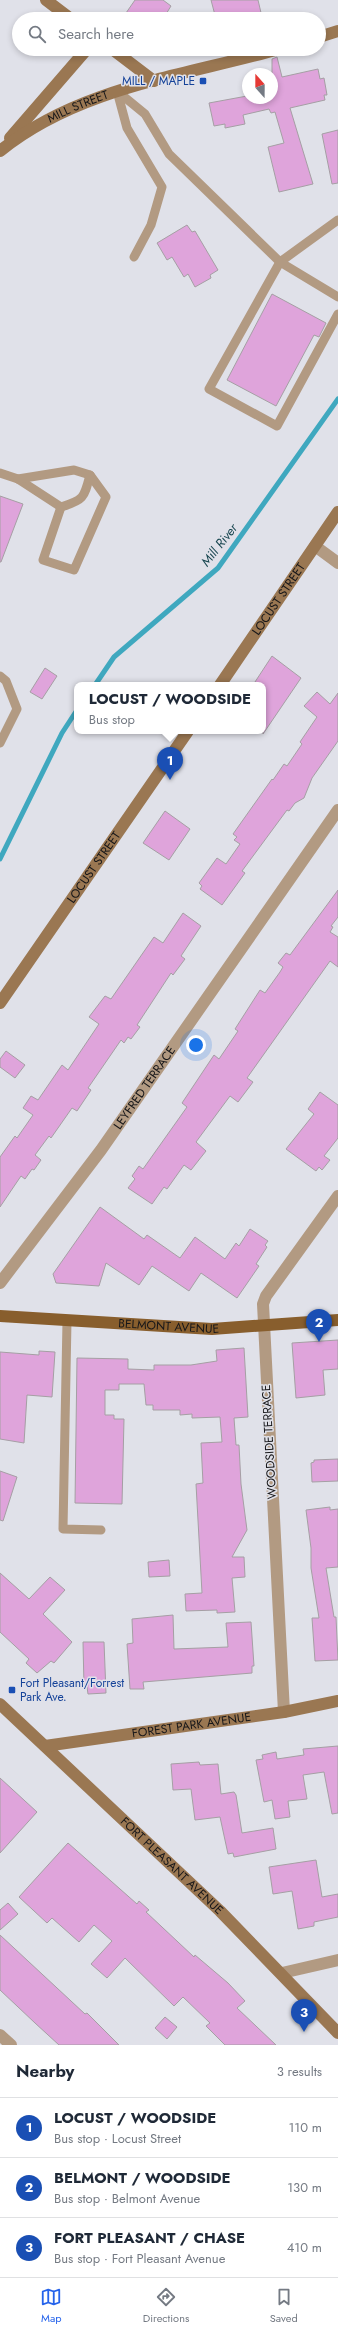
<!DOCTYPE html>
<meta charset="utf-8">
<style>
body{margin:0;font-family:Jost,sans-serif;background:#f2f2f3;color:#1f2937}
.compass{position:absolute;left:242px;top:68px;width:36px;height:36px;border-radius:50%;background:#fff;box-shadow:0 2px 6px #0003;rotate:339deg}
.you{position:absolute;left:196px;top:1045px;width:14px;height:14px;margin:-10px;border:3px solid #fff;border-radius:50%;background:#1a73e8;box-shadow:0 0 0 6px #1a73e833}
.badge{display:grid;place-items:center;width:26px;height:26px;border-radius:50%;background:#2563eb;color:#fff;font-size:13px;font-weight:700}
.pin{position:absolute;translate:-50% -33px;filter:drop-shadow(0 1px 2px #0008)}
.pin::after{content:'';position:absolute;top:21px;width:14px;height:12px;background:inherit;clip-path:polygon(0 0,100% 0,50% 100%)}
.popup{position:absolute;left:74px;top:682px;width:192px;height:52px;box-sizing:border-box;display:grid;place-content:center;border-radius:8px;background:#fff;filter:drop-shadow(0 1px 3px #0005);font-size:13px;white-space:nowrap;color:#747a83}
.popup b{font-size:15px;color:#1f2937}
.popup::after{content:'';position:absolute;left:50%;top:100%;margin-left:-8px;border:8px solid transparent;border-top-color:#fff}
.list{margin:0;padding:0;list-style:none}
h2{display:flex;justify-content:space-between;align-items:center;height:52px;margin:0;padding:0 16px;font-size:17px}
h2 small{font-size:13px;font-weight:400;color:#747a83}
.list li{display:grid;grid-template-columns:26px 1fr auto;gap:12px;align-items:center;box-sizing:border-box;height:60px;padding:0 16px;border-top:1px solid #e0e1e3}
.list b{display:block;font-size:15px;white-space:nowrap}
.list p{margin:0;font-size:13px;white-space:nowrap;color:#747a83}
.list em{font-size:13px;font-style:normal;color:#747a83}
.icon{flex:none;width:22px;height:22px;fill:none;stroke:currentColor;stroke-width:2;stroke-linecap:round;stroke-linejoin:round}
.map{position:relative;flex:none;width:338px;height:2045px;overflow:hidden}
.search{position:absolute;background:#fff;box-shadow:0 2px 6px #0003;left:12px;right:12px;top:12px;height:44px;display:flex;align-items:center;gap:10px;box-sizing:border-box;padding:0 14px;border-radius:22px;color:#747a83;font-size:15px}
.sheet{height:232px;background:#fff}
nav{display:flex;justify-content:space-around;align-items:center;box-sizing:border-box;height:56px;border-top:1px solid #e0e1e3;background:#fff;font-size:11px;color:#747a83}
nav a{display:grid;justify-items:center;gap:2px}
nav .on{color:#2563eb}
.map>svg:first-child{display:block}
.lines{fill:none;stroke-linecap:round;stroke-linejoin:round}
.stream{stroke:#3fa8bf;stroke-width:5}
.building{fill:#dfa4db;stroke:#a59fa4}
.lane{stroke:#b29a82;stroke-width:9}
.street{stroke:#b29a82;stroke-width:12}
.secondary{stroke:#9a7752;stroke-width:12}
.primary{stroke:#885e2d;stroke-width:12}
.transit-dot{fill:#1a4fb4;stroke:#e0e1e9;stroke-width:1.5}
.labels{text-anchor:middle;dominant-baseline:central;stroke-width:3;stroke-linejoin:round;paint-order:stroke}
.transit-label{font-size:12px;fill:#164399;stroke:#e0e1e9;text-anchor:end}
.street-label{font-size:12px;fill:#161619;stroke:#e0e1e9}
.water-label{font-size:13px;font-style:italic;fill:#184650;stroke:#e0e1e9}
</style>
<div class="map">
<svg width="338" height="2045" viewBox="0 0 338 2045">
<rect width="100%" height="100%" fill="#e0e1e9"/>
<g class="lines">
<g class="stream">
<path d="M95,685L114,657L218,568L338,399"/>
<path d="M0,859L62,733L77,710"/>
</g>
</g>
<g class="building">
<path d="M135,0H163L171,6L163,19H135L126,13Z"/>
<path d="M211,0H258L262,17L253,19H216Z"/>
<path d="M277,57L282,77L318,69L320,79L324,78L327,95H324L325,100L290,108L313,184L279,192L268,147L284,143L275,112L271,113L269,109L243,115L245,124L225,128V124L214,126L209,103L247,96L248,98H272V59Z"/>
<path d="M338,130V183L332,184L322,134Z"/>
<path d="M187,225L192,232L195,231L218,270L210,275L211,278L195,287L188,274L184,277L172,257L167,260L157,243Z"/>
<path d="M272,294L326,323L319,337L314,335L276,406L227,380Z"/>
<path d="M0,496L23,504L1,562H0Z"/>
<path d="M272,656L301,678L263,734V685H253Z"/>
<path d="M45,668L57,676L42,699L30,692Z"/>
<path d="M317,692L330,704L338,693V741L312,778L304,798L295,803L289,811L287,810L242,871L245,873L222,905L200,889L202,886L199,883L217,858L226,864L240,844L234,840L237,837L233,834L272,779L273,780L284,764L287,766L302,744L300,742L317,717L304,706Z"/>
<path d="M165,811L190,829L169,860L143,843Z"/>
<path d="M338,890V917L331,926L333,927L330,932L338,937V967L330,961L247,1078L253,1082L238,1102L230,1096L196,1142L206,1151L191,1170L184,1165L167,1189L164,1187L152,1204L128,1188L135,1179L132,1176L139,1166L143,1169L187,1107L182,1103L214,1055L219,1059L238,1031L235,1029L251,1004L260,990L265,993L280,972L283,967L278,963L286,953L290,955Z"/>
<path d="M183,913L201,926L181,956L185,959L173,975L171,973L137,1025L140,1027L131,1039L128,1037L124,1043L121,1040L88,1088L91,1090L77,1111L72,1108L51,1138L49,1136L35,1155L41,1160L34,1170L32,1169L25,1179L21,1176L0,1207V1157L15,1136L17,1138L33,1115L23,1108L31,1096L38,1100L62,1065L68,1070L99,1024L89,1017L105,996L111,999L154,937L163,943Z"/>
<path d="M6,1051L25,1065L15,1078L0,1067V1059Z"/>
<path d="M320,1092L338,1105V1138L324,1156L330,1160L322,1170L319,1167L316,1171L286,1149L314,1114L308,1109Z"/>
<path d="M100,1207L144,1239L147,1235L180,1258L195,1237L225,1259L236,1243L239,1246L250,1229L268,1241L265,1245L267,1247L256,1264L259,1266L237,1298L201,1273L189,1291L152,1266L139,1285L106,1263L99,1286L56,1283L53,1274Z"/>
<path d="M338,1340V1369L323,1370L325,1395L296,1398L292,1343Z"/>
<path d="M244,1348L248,1417L234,1418L236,1445H239L241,1484L247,1530L232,1557H244L245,1577L232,1578L235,1612L217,1613V1610L186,1611L185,1594L202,1593L196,1484L203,1483L201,1443L222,1442L220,1417L192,1418V1414L180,1415V1410H153V1405H146L144,1384H119V1390H105V1415H114V1419H124L122,1504L75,1503L77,1358L128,1359V1369L154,1370V1365H191L217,1361L216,1350Z"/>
<path d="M39,1351L55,1352L52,1397L27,1395L24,1443L0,1439V1352L39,1355Z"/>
<path d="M338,1459V1481L312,1482L311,1463L314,1462V1460Z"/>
<path d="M0,1471L17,1477L3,1521L0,1520Z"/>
<path d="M330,1507V1510L338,1509V1567L326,1568L334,1617H336L338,1660L315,1661L312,1618H319L311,1568V1548L306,1510Z"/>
<path d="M169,1560L170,1576L149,1577L148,1562Z"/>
<path d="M0,1573L29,1599L50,1577L65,1590L43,1614L72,1642L54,1663L51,1661L37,1673L26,1663L29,1659L0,1632Z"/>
<path d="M173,1615L174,1649L228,1647L226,1623L251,1622L254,1666H252V1673L143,1682L144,1689H130L127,1644L133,1643L132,1619Z"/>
<path d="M83,1642H104L106,1693L88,1694L87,1687H84Z"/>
<path d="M338,1746V1813L332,1814L324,1772L303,1775L307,1799L288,1801L290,1817L275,1819L272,1800L264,1802L256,1760L263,1759L262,1755L276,1752L277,1759L304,1755L303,1749Z"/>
<path d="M199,1762L200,1765L218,1764L221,1794L234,1792L236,1795L242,1833L273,1828L276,1849L234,1857L233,1853L228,1854L220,1817L195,1820L191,1789L173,1790L171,1764Z"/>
<path d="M0,1778L37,1812L0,1853Z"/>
<path d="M68,1843L137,1904L139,1901L149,1910L146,1912L194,1957L195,1955L228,1983L245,2001L237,2008L276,2045H225L206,2026L210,2023L183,1997L174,2006L125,1958L107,1978L91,1964L112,1941L94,1925L79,1942L52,1918L47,1923L19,1897Z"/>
<path d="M316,1860L322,1897L338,1894V1917L314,1922V1926L298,1929L292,1891L273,1894L269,1867Z"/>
<path d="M8,1903L18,1914L0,1930V1910Z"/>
<path d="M0,1935L85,2014L87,2013L119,2045H59L35,2023L0,1990Z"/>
<path d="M165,2017L177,2027L167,2039L155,2028Z"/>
</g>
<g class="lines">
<g class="lane">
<path d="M117,91L145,114L169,154L280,262L338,220"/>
<path d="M117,91L127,128L162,187L151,225L134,257"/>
<path d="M338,297L280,262L209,389L277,426L338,314"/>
<path d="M0,473L18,479L61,507C84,500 84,498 90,475"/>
<path d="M18,479L74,470L90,475L106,497L74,570L43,560L61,507"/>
<path d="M0,676L6,681L17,709L0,743"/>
<path d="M67,1321L63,1529L101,1530"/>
</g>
<g class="street">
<path d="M315,546L338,563"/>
<path id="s1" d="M0,1283L101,1150L338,810"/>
<path d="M284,1712L263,1304L266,1296L338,1196"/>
<path d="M282,1973L338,1960"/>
<path d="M0,2035L11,2045"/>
</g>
<g class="secondary">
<path d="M46,0L71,19"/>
<path d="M319,37L338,31"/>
<path d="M112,49L154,81"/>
<path d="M10,138L87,49"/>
<path id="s2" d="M0,151C79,87 184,76 279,49"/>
<path id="s3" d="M220,685L338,512"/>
<path id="s4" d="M0,1003L188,731"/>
<path id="s5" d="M0,1704L220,1911L338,2033"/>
<path id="s6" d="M45,1746L284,1712L338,1701"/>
</g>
<path class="primary" id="s7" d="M0,1316L212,1329L338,1320"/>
</g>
<g class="transit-dot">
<rect x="199" y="77" width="8" height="8" rx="2"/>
<rect x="8" y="1686" width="8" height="8" rx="2"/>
</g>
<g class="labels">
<g class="transit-label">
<text x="195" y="81">MILL / MAPLE</text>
<text x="20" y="1683" text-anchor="start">Fort Pleasant/Forrest<tspan x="20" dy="14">Park Ave.</tspan></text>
</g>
<g class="street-label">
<text stroke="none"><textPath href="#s2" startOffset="90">MILL STREET</textPath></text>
<text stroke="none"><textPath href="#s3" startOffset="104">LOCUST STREET</textPath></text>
<text stroke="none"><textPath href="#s4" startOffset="165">LOCUST STREET</textPath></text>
<text stroke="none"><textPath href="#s1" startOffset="243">LEYFRED TERRACE</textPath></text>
<text stroke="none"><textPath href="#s7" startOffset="169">BELMONT AVENUE</textPath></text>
<text transform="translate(269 1442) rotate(-93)">WOODSIDE TERRACE</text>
<text stroke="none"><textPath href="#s6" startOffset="148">FOREST PARK AVENUE</textPath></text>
<text stroke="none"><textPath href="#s5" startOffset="236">FORT PLEASANT AVENUE</textPath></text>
</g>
<g class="water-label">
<text transform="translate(219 545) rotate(-52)">Mill River</text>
</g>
</g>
</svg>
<svg class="compass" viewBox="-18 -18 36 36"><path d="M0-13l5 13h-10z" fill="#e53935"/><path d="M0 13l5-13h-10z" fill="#747a83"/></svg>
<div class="you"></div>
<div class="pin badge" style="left:170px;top:780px;background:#1a4fb4">1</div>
<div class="popup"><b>LOCUST / WOODSIDE</b>Bus stop</div>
<div class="pin badge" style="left:319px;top:1342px;background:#1a4fb4">2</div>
<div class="pin badge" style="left:304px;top:2032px;background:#1a4fb4">3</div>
<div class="search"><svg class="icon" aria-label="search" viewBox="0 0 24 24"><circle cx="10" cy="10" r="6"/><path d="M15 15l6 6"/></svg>Search here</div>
</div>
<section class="sheet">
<h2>Nearby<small>3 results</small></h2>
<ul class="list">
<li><span class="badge" style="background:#1a4fb4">1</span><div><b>LOCUST / WOODSIDE</b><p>Bus stop · Locust Street</p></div><em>110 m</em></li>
<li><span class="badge" style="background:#1a4fb4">2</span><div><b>BELMONT / WOODSIDE</b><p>Bus stop · Belmont Avenue</p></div><em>130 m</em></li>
<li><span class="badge" style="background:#1a4fb4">3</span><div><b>FORT PLEASANT / CHASE</b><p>Bus stop · Fort Pleasant Avenue</p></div><em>410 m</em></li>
</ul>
</section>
<nav>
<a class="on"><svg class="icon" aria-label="map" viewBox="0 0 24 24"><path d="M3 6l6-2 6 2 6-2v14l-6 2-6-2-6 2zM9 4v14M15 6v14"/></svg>Map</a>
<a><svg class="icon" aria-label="directions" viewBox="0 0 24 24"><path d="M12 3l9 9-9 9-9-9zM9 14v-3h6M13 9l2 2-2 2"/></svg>Directions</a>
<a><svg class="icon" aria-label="saved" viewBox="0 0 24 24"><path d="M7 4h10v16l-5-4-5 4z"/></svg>Saved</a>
</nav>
